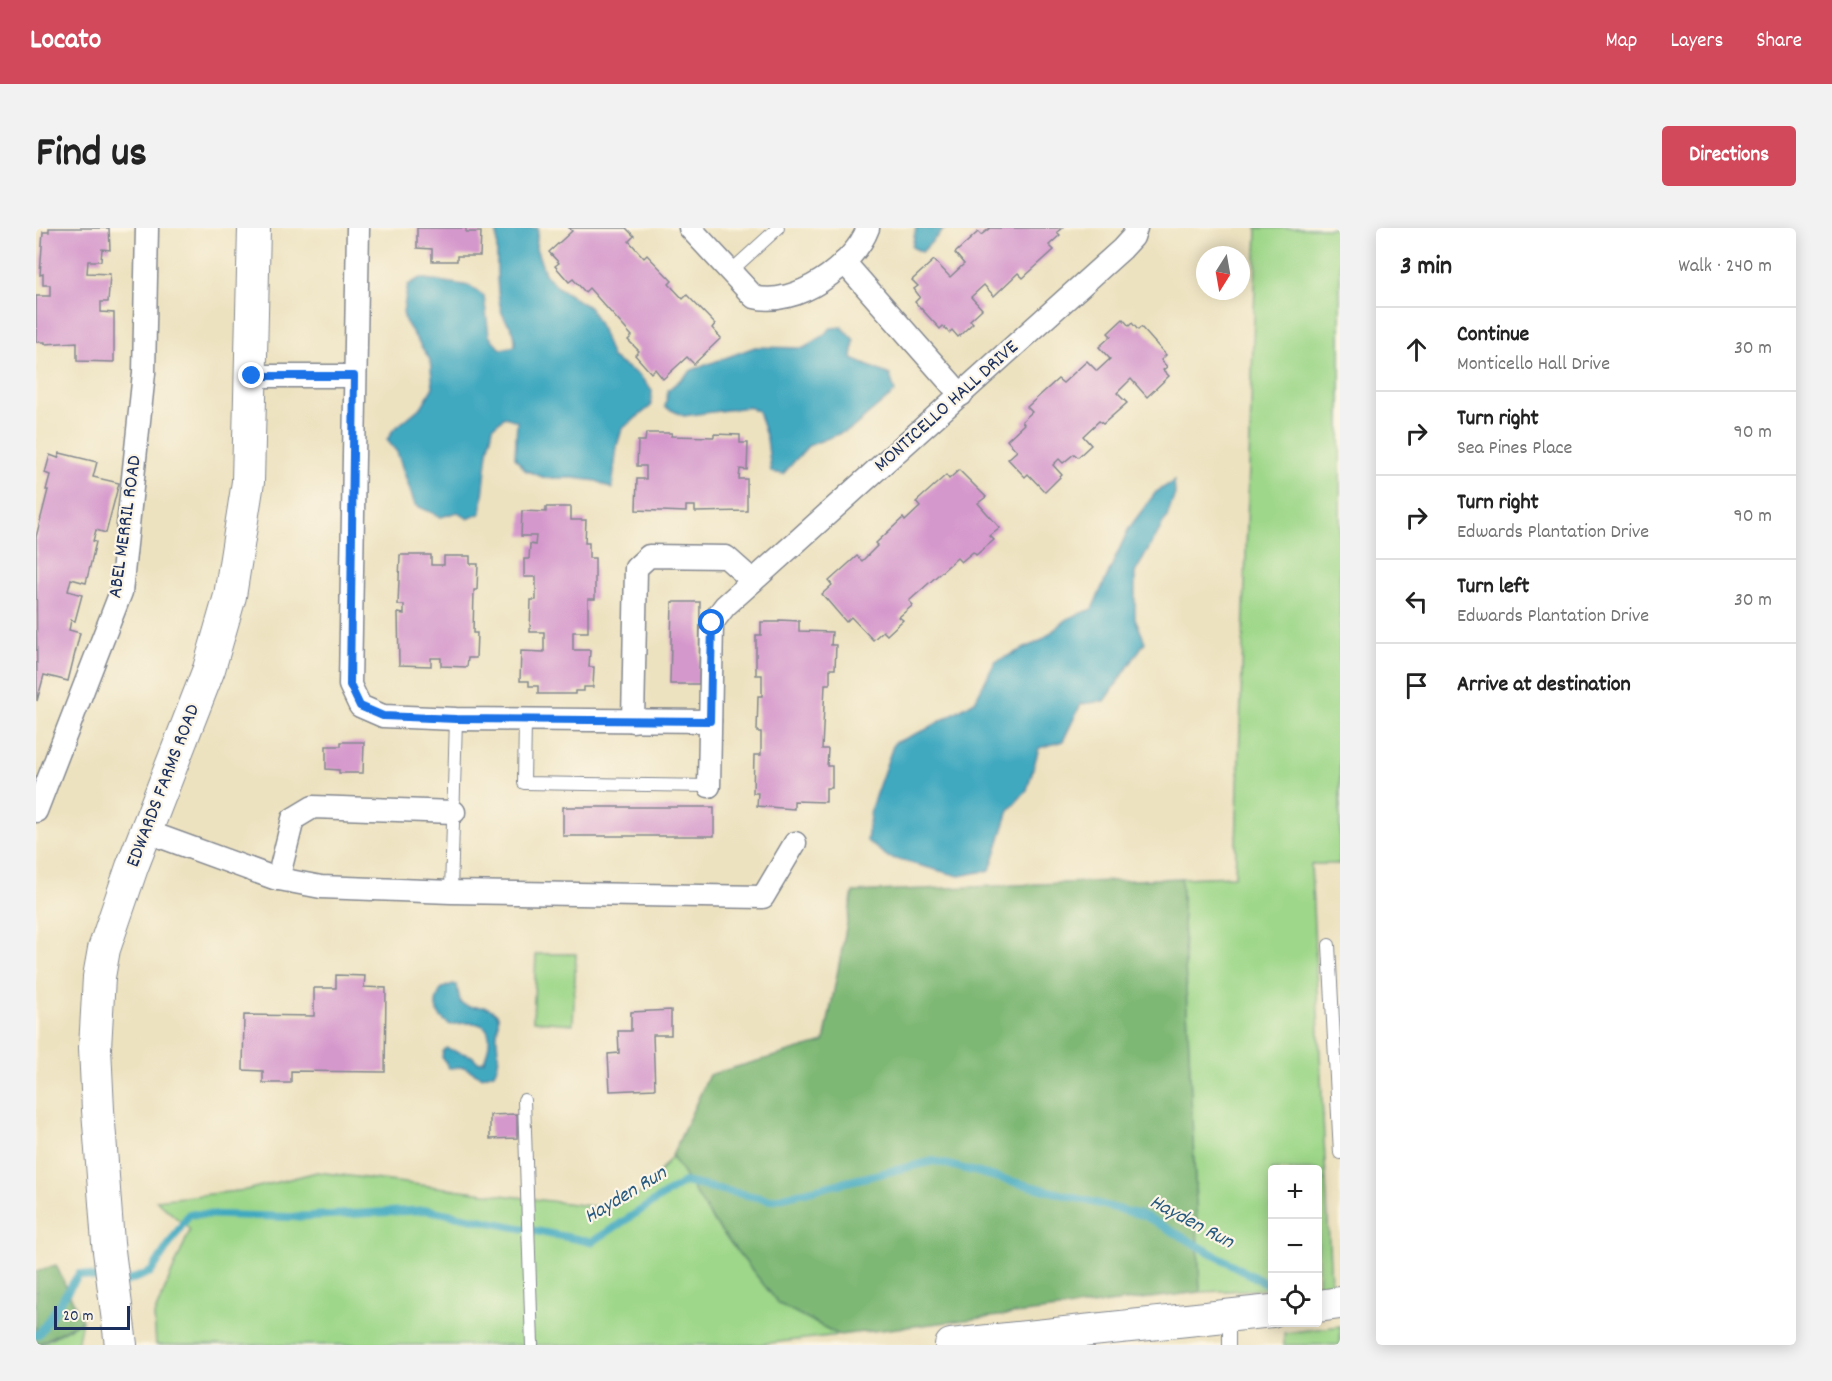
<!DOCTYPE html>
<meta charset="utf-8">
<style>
body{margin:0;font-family:Dekko,sans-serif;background:#f2f2f2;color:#222}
.controls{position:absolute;right:18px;bottom:18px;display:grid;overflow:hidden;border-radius:6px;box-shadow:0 3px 15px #0003}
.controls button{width:54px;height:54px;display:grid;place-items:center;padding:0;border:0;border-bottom:2px solid #e0e0e0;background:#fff;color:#222;font:30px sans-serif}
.compass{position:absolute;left:1160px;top:18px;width:54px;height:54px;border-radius:50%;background:#fff;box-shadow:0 3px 15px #0003;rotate:191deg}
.scale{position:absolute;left:18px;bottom:15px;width:76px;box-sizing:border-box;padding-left:6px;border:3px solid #1b2f5e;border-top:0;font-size:16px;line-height:21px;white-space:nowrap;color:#1b2f5e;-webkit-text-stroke:4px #fcf5e5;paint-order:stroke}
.stop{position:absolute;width:18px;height:18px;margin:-14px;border:4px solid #1a73e8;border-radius:50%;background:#fff}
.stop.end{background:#1a73e8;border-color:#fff;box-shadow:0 2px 6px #0008}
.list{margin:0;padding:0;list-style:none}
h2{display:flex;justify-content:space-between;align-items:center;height:78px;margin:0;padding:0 24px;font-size:26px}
h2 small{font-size:20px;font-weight:400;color:#767676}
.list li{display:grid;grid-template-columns:39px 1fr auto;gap:18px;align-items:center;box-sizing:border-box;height:84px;padding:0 24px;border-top:2px solid #e0e0e0}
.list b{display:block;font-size:22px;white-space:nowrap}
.list p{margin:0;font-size:20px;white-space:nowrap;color:#767676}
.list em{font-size:20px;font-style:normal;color:#767676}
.icon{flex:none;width:33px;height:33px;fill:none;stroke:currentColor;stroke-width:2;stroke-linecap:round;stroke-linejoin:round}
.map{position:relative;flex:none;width:1304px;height:1117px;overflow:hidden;border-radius:6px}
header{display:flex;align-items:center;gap:36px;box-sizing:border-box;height:84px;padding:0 30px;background:#d1495b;color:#fff}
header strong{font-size:28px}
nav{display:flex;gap:33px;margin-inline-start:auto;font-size:21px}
.intro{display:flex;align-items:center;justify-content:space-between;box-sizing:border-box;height:144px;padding:0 36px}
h1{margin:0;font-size:42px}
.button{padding:15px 27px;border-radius:6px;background:#d1495b;color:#fff;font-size:21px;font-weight:700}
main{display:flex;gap:36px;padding:0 36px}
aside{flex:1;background:#fff;border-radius:6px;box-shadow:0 3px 15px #0003}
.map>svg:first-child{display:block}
.green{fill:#9ed789;stroke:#5c8374;stroke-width:1.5}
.forest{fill:#7eb875;stroke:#4c746a;stroke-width:1.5}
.water{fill:#40a9c0;stroke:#2e6c8f;stroke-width:1.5}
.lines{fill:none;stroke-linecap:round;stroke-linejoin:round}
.stream{stroke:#40a9c0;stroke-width:8}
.building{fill:#d598cc}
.service-casing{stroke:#84888f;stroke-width:14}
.minor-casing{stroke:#84888f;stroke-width:25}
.secondary-casing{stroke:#84888f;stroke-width:34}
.service{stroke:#fff;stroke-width:12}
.minor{stroke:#fff;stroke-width:22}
.secondary{stroke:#fff;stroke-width:32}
.route{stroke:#1a73e8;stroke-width:8}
.labels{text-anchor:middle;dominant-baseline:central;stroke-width:4.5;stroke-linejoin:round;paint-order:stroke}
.street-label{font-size:20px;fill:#1b2f5e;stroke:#fcf5e5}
.water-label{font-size:21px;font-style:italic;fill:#285a80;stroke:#fcf5e5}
</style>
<header>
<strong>Locato</strong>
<nav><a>Map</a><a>Layers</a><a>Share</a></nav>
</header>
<div class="intro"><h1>Find us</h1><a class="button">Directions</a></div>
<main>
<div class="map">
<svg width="1304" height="1117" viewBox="0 0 1304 1117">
<rect width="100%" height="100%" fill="#fcf5e5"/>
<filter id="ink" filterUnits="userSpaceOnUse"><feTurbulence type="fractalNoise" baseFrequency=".0167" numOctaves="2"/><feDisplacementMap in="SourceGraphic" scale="12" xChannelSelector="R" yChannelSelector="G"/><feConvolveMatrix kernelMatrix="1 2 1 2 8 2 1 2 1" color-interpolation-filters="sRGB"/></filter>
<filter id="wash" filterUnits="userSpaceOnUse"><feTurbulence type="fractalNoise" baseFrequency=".008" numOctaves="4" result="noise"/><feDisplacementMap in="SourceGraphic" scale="24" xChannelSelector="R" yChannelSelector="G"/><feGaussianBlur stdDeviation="1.35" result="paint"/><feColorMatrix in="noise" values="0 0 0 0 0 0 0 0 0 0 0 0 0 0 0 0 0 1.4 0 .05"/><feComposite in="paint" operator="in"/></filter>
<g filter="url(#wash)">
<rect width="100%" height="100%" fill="#ede2c0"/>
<g class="green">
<path d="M1221,0H1304V636H1275L1295,1058L1282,1059V942H1236V1061L1164,1064L1145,650L1199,648Z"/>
<path d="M500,726H540L537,796L497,793Z"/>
<path d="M636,928L678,994L743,1076L803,1107L717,1117H120L118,1087L154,1002L120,972L210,962L281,944L570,980L608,964Z"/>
<path d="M46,1093L41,1117H3Z"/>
<path d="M1304,1098V1117H1248V1105Z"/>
</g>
<g class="forest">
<path d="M1145,650L1164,1064L803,1107L743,1076L678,994L636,928L673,847L788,814L817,664Z"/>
<path d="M20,1037L46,1093L0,1117V1044Z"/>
</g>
<g class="water">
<path d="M461,0H502L500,20L509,46L523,60L554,80L566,102L576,130L603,147L616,162L615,178L586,201L581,218L576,261L561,253L537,250H509L489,242L479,230L481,193L469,189L457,199L452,224L445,285L432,291L422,284L405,289L379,277L361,224L351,212L357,202L386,178L397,159L394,132L369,93L367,84L372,57L384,50L434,58L448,68L453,108L465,121L479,118C479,94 472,101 466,85C459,64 461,23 461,0Z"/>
<path d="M880,0H909L886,24L876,19Z"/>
<path d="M806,99L818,112L816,131L854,147L859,164L815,201L772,218L747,246L735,244L731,211L722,183L712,179L648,188L629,179L632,162L656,142L719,119L768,120L784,110L795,100Z"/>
<path d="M1138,253L1139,266L1131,289L1099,345V390L1109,414L1069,473L1045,476L1027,513L1003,520L991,562L973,582L954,642L923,648L852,629L831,613L835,580L858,515L889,502L939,473L959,434L1004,413L1033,390L1056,381L1093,300L1120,264Z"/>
<path d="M417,756L421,757L424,774C438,785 447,771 462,787C463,794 462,799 461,806C460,823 467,828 458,845L446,849L428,839L413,840L406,829L407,823L410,820L436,828L442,834L448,833C462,797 447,791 414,797C398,786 396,776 406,760Z"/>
</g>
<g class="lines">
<g class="stream">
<path d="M84,1056L115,1044L153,986L255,989L392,982L556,1014L648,954L735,972L898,933L1109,988L1236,1059"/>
<path d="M0,1107L3,1106L43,1046L69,1052"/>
</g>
</g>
<g id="blocks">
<g class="building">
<path d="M13,0H73L74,22L66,21L65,33H52L51,45L74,46L72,74H65V84L78,85V134L41,133V114L9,116V114H0V68H14V57H7V46L4,47L7,4H13Z"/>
<path d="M381,0H430V4H445L444,28H421V33H396V21L381,20Z"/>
<path d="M533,0H590L598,8L593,13L608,30L611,27L636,53L633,56L647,71L651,67L679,96L676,100L685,110L658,136L651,129L627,151L619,141L615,145L599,127L603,123L592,112L596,108L553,60L549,64L537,51L533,54L519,38L523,35L513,24L536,3Z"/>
<path d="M954,0H1026L1021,4L1024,7L1013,17L1018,22L987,50L982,45L958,68L948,57L935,69L946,81L934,92L937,95L922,109L916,102L913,105L907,98L904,101L879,74L884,69L878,61L882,58L876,52L898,32L914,49L928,36L919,25L942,4L945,7Z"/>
<path d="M1087,91L1093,98L1096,95L1102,102L1105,99L1130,127L1125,132L1131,139L1127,142L1133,148L1111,169L1095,151L1081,165L1091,175L1067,196L1063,193L1047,208L1055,217L1042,229L1038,226L1027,235L1023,231L1017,237L1026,247L1009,264L992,246L989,249L972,231L981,223L971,212L988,196L986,193L996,184L991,179L1022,151L1027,155L1051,133L1061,143L1074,131L1063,119L1075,108L1072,105Z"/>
<path d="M610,205H636L635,208L678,209V206L704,207V215H712L711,242L704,241L703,251H711V283L659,284V278H650V284L600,282L601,251H610V238H601L602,213H609Z"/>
<path d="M24,225L61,234L57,249L83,255L70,305L60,302L57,313L60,314L50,355L35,351L32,363L46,367L39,393L35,392L33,402L44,405L32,453L8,447L1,473L0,309L12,262H10L14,247L9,245L14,227L22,230Z"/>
<path d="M923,242L950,269L942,275L964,300L954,308L958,312L940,327L937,324L925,334L921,330L873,373L877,377L863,389L867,392L851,407L847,403L837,412L815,389L810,394L786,366L796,357L793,353L821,328L826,333L842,317L840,315L867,290L869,293L884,279L880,274L910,247L913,251Z"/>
<path d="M510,279H535V292H550L549,315H553V330H559V371H552V404H537V422H554L553,439H558L557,459H548V463H539V466H502V458H493V453H484L485,423L508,424V404H494L495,372H500V349H488V331H493L494,316L499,317L500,308H485L486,283L510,284Z"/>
<path d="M364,327H395V337H408V328H434V336H442L441,362H438L437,405H441L440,430H432L431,439L405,438V430H395V438L363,437L362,385L368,386V377H362Z"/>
<path d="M636,374H664L663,456H634Z"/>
<path d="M743,392L763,393V403L796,404L795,417H800L799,441H794V456H789L786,521H792L791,538H796V560H790V574L758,573V581L721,578L722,565H717L718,527H725V504H721L722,468H726V447H720V407H725V394H743Z"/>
<path d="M305,514H328L327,545H303V542L290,541V518H305Z"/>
<rect x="527" y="579" width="151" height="29"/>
<path d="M300,747L329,748L328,759L350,760L349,844L255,843V855H227V843L207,842L208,787L278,788V760H300Z"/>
<path d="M635,782V807H617L619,861L574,863L572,826L583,825L582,803H595V784Z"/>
<path d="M481,886V910L454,911V887Z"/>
</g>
</g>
</g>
<g filter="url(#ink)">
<use href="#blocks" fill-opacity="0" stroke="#84888f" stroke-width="1.5"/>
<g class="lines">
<g class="service-casing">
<g id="service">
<path d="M695,43L742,0"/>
<path d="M489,492L488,555L673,558"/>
<path d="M415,664L420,491"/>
<path d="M1293,717L1304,925"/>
<path d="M488,872L496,1117"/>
<path d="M1193,1089V1117"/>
</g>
</g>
<g class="minor-casing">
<g id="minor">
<path d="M322,0L314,457L324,478L347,488L420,491L674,493"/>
<path d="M654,0L718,69C759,80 818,38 832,0"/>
<path d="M808,34L925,167"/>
<path d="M216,148H318"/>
<path d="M597,493L600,340L613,328L690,329L717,353L1086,21L1097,9L1100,0"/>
<path d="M673,558L676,395L689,378L717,353"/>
<path d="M0,583L85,364L108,145L111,0"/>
<path d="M109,603L238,650L285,659L415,664L727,669L759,615"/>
<path d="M242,651L257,591L277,579L418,584"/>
</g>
</g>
<g class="secondary-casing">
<g id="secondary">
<path d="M1282,1078L1304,1075"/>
<path d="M85,1117L72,1015L62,882L59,820L63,749L68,721L96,639L173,441L194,368L212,254L218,0"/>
<path d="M915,1117L1236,1083"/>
</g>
</g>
<use href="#service" class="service"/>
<use href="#minor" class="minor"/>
<use href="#secondary" class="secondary"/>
</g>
</g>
<g class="lines" filter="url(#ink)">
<path class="route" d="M216,148H318L314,457L324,478L347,488L420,491L674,493L676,395"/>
</g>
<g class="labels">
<g class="street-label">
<text transform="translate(911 179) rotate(-42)">MONTICELLO HALL DRIVE</text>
<text transform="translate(90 299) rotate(-82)">ABEL MERRIL ROAD</text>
<text transform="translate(128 558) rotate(-69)">EDWARDS FARMS ROAD</text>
</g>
<g class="water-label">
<text transform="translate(590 968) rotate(-31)">Hayden Run</text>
<text transform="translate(1155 995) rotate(28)">Hayden Run</text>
</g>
</g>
</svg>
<div class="controls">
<button>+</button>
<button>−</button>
<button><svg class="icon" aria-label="locate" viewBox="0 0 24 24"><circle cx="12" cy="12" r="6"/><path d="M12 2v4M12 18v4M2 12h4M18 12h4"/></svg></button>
</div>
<svg class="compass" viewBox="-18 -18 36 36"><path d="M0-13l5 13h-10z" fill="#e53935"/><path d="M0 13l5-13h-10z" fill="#767676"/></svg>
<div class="scale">20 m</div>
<div class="stop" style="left:676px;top:395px"></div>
<div class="stop end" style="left:216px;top:148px"></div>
</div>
<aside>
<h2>3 min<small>Walk · 240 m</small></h2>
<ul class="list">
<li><svg class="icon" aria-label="ahead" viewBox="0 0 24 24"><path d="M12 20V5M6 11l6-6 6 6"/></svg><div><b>Continue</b><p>Monticello Hall Drive</p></div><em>30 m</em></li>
<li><svg class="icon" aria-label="right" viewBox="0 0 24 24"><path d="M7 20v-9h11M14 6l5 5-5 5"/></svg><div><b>Turn right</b><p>Sea Pines Place</p></div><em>90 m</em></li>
<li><svg class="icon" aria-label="right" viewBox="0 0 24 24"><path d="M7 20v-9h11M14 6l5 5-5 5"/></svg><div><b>Turn right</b><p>Edwards Plantation Drive</p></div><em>90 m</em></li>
<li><svg class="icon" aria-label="left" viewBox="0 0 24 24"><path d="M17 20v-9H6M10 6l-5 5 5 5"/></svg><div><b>Turn left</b><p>Edwards Plantation Drive</p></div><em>30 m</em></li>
<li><svg class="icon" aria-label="arrive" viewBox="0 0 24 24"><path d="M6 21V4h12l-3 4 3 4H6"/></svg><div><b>Arrive at destination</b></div></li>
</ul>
</aside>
</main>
